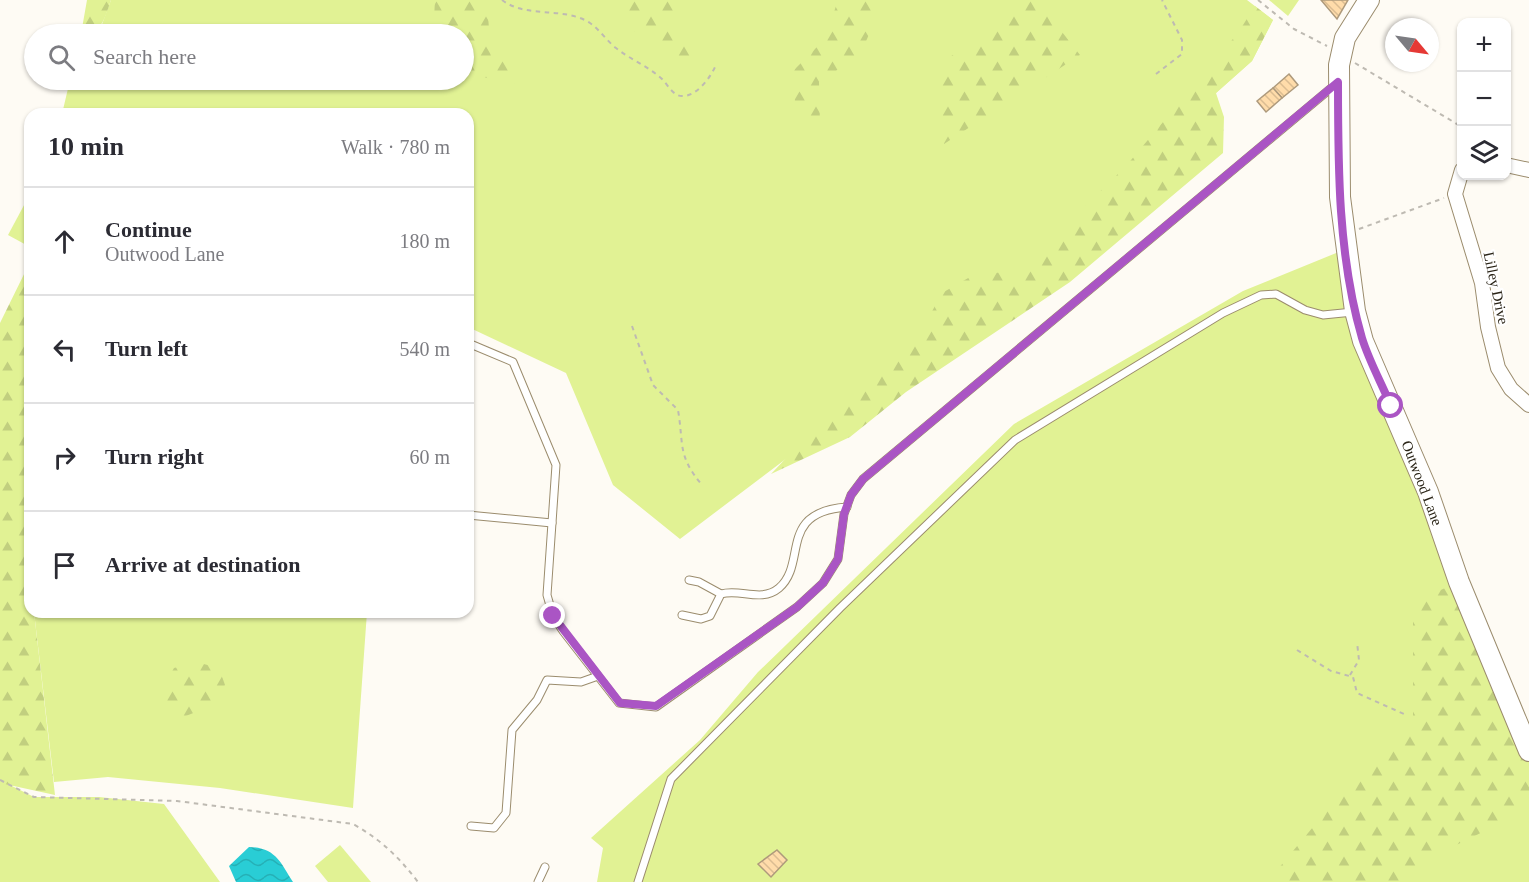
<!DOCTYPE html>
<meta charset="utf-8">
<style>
body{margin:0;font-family:"Times New Roman",serif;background:#f7f7f7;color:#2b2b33}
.controls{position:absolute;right:18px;top:18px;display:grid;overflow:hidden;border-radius:12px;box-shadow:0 2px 4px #0004}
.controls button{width:54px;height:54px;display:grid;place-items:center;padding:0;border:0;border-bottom:2px solid #e1e1e2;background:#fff;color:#2b2b33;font:30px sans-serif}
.compass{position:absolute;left:1385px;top:18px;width:54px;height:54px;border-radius:50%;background:#fff;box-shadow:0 2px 4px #0004;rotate:119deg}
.stop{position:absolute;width:18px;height:18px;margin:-14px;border:4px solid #aa55c4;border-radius:50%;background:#fff}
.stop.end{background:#aa55c4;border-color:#fff;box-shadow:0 2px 6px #0008}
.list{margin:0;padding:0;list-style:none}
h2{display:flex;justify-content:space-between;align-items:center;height:78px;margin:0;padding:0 24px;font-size:26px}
h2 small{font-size:20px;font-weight:400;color:#7c7c81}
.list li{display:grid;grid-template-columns:39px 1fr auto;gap:18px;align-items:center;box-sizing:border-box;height:108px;padding:0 24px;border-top:2px solid #e1e1e2}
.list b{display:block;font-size:22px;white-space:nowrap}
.list p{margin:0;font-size:20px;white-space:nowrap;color:#7c7c81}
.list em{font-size:20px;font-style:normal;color:#7c7c81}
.icon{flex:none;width:33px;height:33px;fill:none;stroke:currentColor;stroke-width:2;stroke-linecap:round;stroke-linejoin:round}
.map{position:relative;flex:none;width:1529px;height:882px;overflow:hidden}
.search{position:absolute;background:#fff;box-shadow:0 2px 4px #0004;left:24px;top:24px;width:450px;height:66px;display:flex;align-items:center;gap:15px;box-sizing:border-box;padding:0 21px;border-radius:33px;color:#7c7c81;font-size:22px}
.panel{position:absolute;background:#fff;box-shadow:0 2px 4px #0004;left:24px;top:108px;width:450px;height:510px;border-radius:18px}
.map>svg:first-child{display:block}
.green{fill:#e1f294}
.forest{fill:url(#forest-firs)}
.water{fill:url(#water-waves)}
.building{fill:url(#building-back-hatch);stroke:#ae9a7c;stroke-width:1.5}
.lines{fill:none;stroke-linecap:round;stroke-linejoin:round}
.lane-casing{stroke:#9b8c6d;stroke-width:9}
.street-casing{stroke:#9b8c6d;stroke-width:16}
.secondary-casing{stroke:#9b8c6d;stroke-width:22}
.path{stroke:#bebab2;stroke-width:2;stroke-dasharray:4.5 4.5;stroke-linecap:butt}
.lane{stroke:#fff;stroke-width:7}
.street{stroke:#fff;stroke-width:14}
.secondary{stroke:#fff;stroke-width:20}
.route{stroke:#aa55c4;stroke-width:8}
.labels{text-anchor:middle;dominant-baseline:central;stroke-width:4.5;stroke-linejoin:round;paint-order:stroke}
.street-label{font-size:15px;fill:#2a2417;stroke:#fff}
</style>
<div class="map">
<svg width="1529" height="882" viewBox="0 0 1529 882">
<defs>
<pattern id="forest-firs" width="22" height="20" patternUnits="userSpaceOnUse" patternTransform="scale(1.5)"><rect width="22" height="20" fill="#e1f294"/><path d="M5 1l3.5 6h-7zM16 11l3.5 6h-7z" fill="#c1cf7f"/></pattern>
<pattern id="water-waves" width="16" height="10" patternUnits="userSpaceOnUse" patternTransform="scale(1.5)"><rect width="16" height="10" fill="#29cdd5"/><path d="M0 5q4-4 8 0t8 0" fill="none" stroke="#25b0b6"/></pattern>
<pattern id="building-back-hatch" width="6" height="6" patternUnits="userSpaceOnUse" patternTransform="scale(1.5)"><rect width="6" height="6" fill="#ffdcaa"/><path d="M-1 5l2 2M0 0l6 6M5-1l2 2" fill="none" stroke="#dbbd92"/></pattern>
</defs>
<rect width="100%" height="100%" fill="#fefbf4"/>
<g class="green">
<path d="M111,0H1247L1273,20L1252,61L1216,93L1090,220L840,418L680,539L613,485L566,373L468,327V114H62L70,80H464V34H90L101,27Z"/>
<path d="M1269,0H1299L1288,16Z"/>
<path d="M30,194V247L8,235Z"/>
<path d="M1346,249L1355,311L1529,751V882H597L603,848L591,838L700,740L758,672L1014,424L1243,291Z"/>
<path d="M34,612H367L353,808L220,788L108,777L54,782Z"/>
<path d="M0,780L34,797H99L164,804L220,882H0Z"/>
<path d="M340,845L371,882H328L315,866Z"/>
</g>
<g class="forest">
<path d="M87,0H111C105,17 102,35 81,34Z"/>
<path d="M435,0H487L491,59L522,56L514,84L464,73V34H441L434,19Z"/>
<path d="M618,0H685L672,14L696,66L632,30Z"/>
<path d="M838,0H884L860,55L819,82L820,125L797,116L791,73L825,39Z"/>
<path d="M1030,0H1037L1080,55L944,144L940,64Z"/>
<path d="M1255,6L1273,20L1252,61L1216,93L1224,117L1223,153L1070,282L906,392L850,437L771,474L846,395L910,352L942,293L970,277L1021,269L1126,166L1238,33Z"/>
<path d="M30,262V612H34L55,795L0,783V323Z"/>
<path d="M1459,582L1529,751V809L1420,863V882H1267L1364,766L1413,717V602Z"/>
<path d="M196,662L219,668L225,685L213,705L181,718L169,709L162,689L174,668Z"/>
</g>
<path class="water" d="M249,847C276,848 280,862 293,882H236L229,866Z"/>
<g class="building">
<path d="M1321,0H1348L1337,19Z"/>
<path d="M1289,74L1298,85L1282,98L1273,88Z"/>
<path d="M1273,88L1282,98L1266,112L1257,101Z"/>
<path d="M777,850L787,860L771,877L758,864Z"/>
</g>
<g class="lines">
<g class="lane-casing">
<g id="lane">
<path d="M468,343L513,362L556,465L547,595L553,616L563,631L619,703L656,707L797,607L823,583L838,559L844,514L851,495L863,479L1336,84"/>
<path d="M468,515L552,523"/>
<path d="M689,580L699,582L721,594"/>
<path d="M682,615L701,619L710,616L721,594C740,588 761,603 779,588C808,563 777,512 847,507"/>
<path d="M471,826L494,828L506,813L512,730L537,700L547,680L581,682L598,676"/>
<path d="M538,882L545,867"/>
<path d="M638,882L671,779L840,608L1015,440L1223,313L1261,295L1276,294L1305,310L1323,315L1353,312"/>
</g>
</g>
<g class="street-casing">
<g id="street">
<path d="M1506,165L1529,170"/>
<path d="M1462,170L1455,194L1482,283L1488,327L1498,368L1511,389L1529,405"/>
</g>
</g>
<g class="secondary-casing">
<path id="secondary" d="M1369,0L1345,38L1339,65L1340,197L1355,311L1363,341L1428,492L1459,582L1529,751"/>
</g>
<g class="path">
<path d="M502,0C527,19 564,6 590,23C600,30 607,41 616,48C631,60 648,66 662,79C668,85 673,96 682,96C696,97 710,78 715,67"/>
<path d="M1258,0L1294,29L1327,46"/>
<path d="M1355,63L1462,127"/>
<path d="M1156,74L1182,54V40L1162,0"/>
<path d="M1359,229L1444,198"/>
<path d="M632,326L653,385L678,410C684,445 677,455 702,485"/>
<path d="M1297,650L1331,671L1353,677L1357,693L1404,714"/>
<path d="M1350,675L1359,660L1357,642"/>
<path d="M0,780L34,797L177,801L353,824C380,839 399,857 418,882"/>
</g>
<use href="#lane" class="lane"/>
<use href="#street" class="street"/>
<use href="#secondary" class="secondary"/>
</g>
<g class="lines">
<path class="route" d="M553,616L620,703L656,706L797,607L823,583L838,559L844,514L851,495L863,479L1338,82C1338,167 1338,256 1362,338C1369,361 1382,384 1391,406"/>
</g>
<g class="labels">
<g class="street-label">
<text transform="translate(1496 288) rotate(78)">Lilley Drive</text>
<text transform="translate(1422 483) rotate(69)">Outwood Lane</text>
</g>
</g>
</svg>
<div class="controls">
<button>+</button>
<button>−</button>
<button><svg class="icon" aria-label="layers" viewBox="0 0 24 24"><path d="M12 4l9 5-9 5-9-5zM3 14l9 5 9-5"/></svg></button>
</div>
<svg class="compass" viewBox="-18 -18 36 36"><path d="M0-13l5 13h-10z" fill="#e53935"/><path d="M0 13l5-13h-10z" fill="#7c7c81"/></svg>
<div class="stop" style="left:1391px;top:406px"></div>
<div class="stop end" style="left:553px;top:616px"></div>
<div class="search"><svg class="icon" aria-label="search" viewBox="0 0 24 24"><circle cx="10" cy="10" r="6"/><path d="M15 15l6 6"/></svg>Search here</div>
<section class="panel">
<h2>10 min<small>Walk · 780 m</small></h2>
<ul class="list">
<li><svg class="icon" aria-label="ahead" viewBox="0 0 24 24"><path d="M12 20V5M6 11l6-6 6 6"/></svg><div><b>Continue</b><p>Outwood Lane</p></div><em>180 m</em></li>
<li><svg class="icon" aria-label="left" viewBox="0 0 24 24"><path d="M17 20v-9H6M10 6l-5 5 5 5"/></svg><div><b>Turn left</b></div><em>540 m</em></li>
<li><svg class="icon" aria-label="right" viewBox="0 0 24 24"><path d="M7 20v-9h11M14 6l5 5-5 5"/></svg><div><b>Turn right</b></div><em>60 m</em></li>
<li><svg class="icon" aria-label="arrive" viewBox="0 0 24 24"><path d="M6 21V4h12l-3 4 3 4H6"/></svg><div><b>Arrive at destination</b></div></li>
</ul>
</section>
</div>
